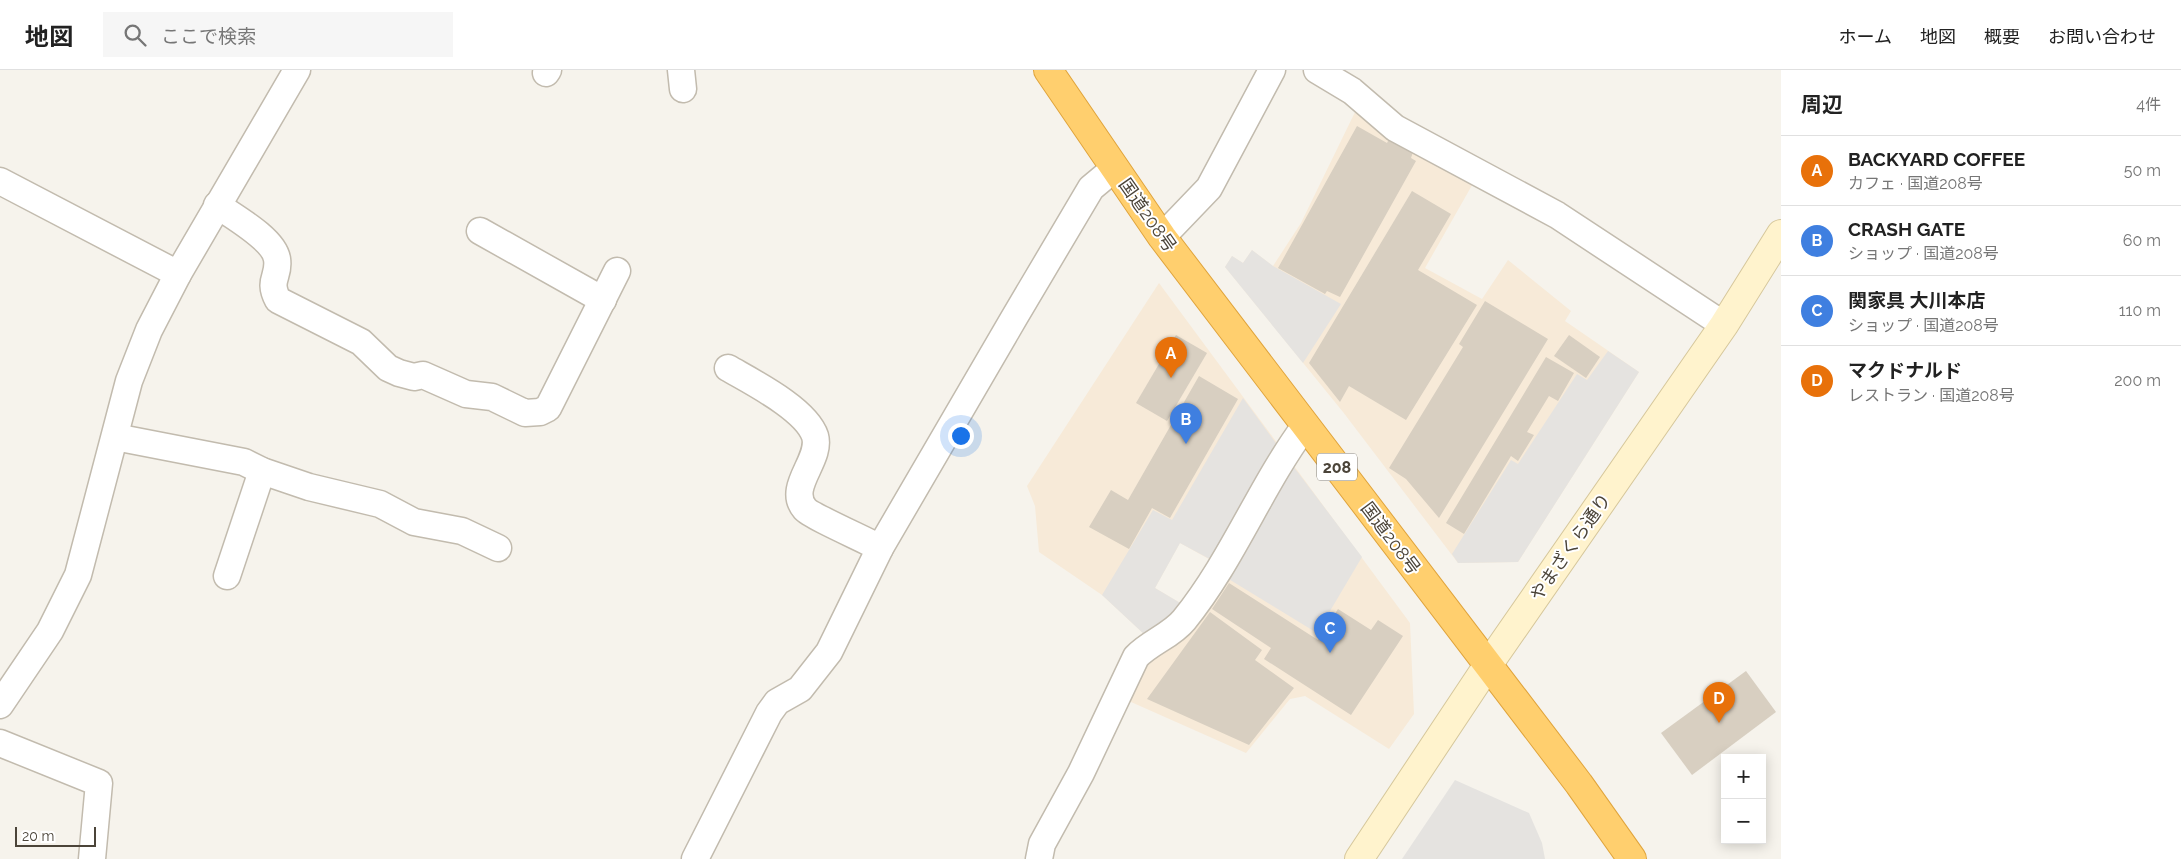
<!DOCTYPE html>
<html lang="ja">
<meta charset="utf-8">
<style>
body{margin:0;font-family:Raleway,"Noto Sans JP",sans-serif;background:#f6f6f6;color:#222}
.controls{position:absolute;right:15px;bottom:15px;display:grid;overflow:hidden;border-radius:0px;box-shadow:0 2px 12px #0003}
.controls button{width:45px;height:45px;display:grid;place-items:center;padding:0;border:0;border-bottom:1px solid #e0e0e0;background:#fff;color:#222;font:25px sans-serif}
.scale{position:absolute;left:15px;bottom:12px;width:81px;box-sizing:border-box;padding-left:5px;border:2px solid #4b4439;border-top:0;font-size:14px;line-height:18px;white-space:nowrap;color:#4b4439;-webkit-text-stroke:4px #fff;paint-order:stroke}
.you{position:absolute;left:960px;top:365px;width:18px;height:18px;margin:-12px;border:4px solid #fff;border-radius:50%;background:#1a73e8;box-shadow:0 0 0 8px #1a73e833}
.badge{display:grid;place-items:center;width:32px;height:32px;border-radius:50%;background:#fc3f1d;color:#fff;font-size:16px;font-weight:700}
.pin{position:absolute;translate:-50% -41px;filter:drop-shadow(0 1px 2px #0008)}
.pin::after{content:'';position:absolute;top:26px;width:18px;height:15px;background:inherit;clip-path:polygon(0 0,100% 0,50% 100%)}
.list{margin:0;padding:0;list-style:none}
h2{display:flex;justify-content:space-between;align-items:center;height:65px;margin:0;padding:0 20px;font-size:21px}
h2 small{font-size:16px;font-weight:400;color:#767676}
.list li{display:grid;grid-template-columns:32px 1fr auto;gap:15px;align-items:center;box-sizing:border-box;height:70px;padding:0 20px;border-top:1px solid #e0e0e0}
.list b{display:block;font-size:19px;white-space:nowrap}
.list p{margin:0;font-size:16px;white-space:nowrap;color:#767676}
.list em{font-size:16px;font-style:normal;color:#767676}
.icon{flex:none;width:28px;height:28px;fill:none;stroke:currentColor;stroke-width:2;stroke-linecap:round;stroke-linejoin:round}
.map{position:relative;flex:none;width:1781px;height:789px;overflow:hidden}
header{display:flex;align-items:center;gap:30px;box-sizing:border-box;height:70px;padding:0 25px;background:#fff;border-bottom:1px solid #e0e0e0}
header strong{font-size:24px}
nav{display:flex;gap:28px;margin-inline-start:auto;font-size:18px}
.search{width:350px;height:45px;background:#f6f6f6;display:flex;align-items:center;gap:12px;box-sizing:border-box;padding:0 18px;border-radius:0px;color:#767676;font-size:19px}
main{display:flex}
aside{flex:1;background:#fff}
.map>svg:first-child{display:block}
.commercial{fill:#f7ead8}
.parking{fill:#e5e3e0}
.building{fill:#d8cfc1}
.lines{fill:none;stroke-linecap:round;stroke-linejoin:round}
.street-casing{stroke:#c2bbae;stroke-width:29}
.secondary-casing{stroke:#d6c79b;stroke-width:30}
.highway-casing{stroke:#e0a43c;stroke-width:30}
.street{stroke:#fff;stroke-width:26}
.secondary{stroke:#fff3cd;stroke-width:28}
.highway{stroke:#ffcf6e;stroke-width:28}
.labels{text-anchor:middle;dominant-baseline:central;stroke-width:4;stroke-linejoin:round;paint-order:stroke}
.shield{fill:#fff;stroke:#817c74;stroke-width:1}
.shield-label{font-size:16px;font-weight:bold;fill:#4b4439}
.street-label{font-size:18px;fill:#4b4439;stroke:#fff}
</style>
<header>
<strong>地図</strong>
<div class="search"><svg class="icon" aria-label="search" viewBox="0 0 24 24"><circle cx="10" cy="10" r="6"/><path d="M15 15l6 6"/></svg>ここで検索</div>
<nav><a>ホーム</a><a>地図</a><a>概要</a><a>お問い合わせ</a></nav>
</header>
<main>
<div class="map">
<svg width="1781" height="789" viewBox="0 0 1781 789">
<rect width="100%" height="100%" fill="#f6f3ec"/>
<g class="commercial">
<path d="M1357,38L1475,110L1425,198L1482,229L1508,190L1571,241L1565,251L1639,302L1518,492L1458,493L1343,342L1225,197L1232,186L1243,193L1252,180L1273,196L1301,153Z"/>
<path d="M1159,213L1410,553L1414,644L1389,679L1305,626L1290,629L1246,683L1122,628L1141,591L1225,498L1180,473L1155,518L1187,537L1145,565L1102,525L1039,482L1035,436L1027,416Z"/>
</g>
<g class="parking">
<path d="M1252,180L1273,196L1341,234L1303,293L1225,197L1232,186L1243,193Z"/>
<path d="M1608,281L1639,302L1518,492L1458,493L1452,484L1511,390L1518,394L1577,304L1587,310Z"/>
<path d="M1243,328L1281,380L1217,493L1180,473L1155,518L1187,537L1145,565L1102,525L1153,440L1172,450Z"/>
<path d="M1287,388L1362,487L1317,563L1222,505Z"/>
<path d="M1455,710L1529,743L1542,773L1545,789H1402Z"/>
</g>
<g class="building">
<path d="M1357,56L1387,73L1389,69L1413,82L1411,88L1416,91L1340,227L1327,221L1325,224L1278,198Z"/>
<path d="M1412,121L1451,144L1418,200L1477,235L1406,350L1349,316L1340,332L1309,293Z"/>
<path d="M1485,231L1548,269L1439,448L1406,409L1389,398L1463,277L1459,274Z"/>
<path d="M1176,265L1207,283L1167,351L1136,333Z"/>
<path d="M1569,265L1600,287L1586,308L1554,286Z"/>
<path d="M1546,287L1574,303L1558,331L1549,326L1527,362L1534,365L1518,391L1511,386L1464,464L1446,453Z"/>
<path d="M1199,306L1238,329L1170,448L1152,438L1129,479L1089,457L1111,420L1128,430Z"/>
<path d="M1229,513L1318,570L1338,539L1371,560L1378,550L1403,566L1351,645L1264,589L1271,578L1212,539Z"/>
<path d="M1210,542L1262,580L1255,590L1294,618L1249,675L1147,629Z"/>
<path d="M1746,601L1776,642L1692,705L1661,663Z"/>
</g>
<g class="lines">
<g class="street-casing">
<g id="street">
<path d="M681,0L683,19"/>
<path d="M1317,0L1352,21L1395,58L1557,145L1724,255"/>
<path d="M546,3L548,0"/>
<path d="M0,111L178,204"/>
<path d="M217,135C234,147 274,169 277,189C280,207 267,209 278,230L361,272L388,298L399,303L414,307L423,305L466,324L492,327L525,343L540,342L548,338L617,201"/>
<path d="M480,161L603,230"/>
<path d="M1162,167L1209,118L1272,0"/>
<path d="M728,298C752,312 806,339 815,366C822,390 786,417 805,439C811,446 868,471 880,478"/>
<path d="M115,367L244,392L262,401L309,417L380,434L414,452L462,461L498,478"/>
<path d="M227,506L262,401"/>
<path d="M0,635L50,561L78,505L129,311L149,260L178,204L297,0"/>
<path d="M0,673L99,713L92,789"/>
<path d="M695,789L769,643L777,632L800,619L829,582L880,478L1014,248L1091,118L1115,98"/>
<path d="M1039,789L1042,774L1081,703L1136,587C1150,572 1171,566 1184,550C1232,491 1260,417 1305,356"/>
</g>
</g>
<g class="secondary-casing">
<path id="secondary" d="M1359,789L1488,595L1724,255L1781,164"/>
</g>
<g class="highway-casing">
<path id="highway" d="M1048,0L1162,167L1579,714L1632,789"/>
</g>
<use href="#street" class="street"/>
<use href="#secondary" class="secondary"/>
<use href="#highway" class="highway"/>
</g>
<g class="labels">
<rect class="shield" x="1317" y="383.5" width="40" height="27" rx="4"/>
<g class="shield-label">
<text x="1337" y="397">208</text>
</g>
<g class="street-label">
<text transform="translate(1148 145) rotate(55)">国道208号</text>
<text transform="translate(1391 468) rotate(53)">国道208号</text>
<text transform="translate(1570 477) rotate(-55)">やまざくら通り</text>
</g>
</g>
</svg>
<div class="controls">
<button>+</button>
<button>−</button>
</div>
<div class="scale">20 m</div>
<div class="you"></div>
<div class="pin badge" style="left:1171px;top:308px;background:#e8710a">A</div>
<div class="pin badge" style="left:1186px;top:374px;background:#3f7fe0">B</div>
<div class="pin badge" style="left:1330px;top:583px;background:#3f7fe0">C</div>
<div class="pin badge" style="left:1719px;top:653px;background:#e8710a">D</div>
</div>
<aside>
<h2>周辺<small>4件</small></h2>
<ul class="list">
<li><span class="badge" style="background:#e8710a">A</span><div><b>BACKYARD COFFEE</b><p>カフェ · 国道208号</p></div><em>50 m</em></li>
<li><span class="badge" style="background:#3f7fe0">B</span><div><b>CRASH GATE</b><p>ショップ · 国道208号</p></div><em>60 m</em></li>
<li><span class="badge" style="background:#3f7fe0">C</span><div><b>関家具 大川本店</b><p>ショップ · 国道208号</p></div><em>110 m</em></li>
<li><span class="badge" style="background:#e8710a">D</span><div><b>マクドナルド</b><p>レストラン · 国道208号</p></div><em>200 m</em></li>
</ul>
</aside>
</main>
